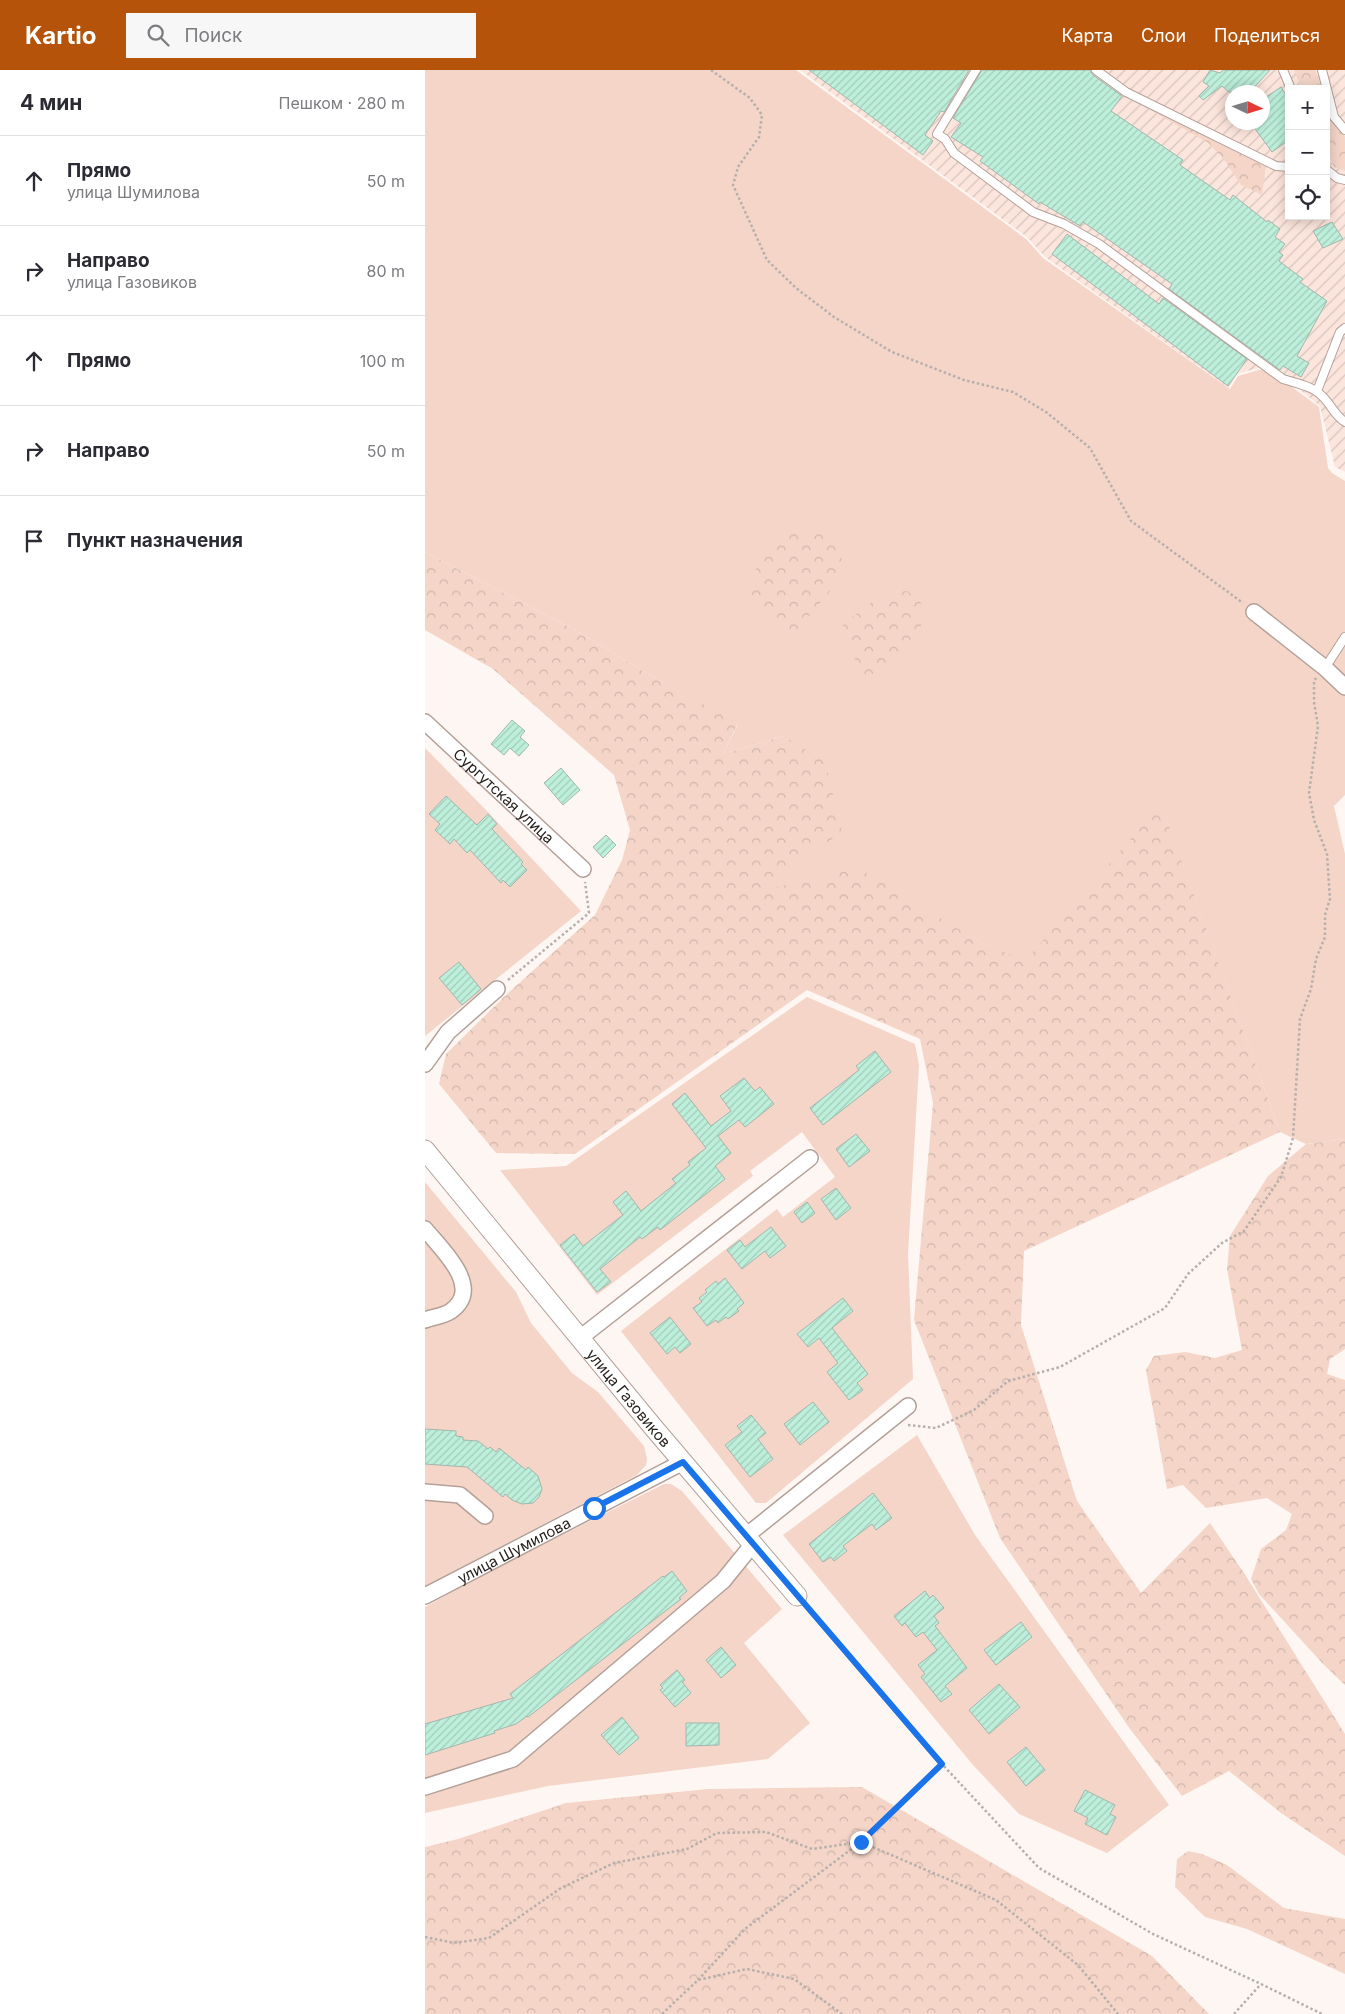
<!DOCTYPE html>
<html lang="ru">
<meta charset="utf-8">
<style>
body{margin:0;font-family:Inter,sans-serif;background:#f7f7f7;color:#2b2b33}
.controls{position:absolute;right:15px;top:15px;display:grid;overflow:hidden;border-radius:0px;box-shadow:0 2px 12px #0003}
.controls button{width:45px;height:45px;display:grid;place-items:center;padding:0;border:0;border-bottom:1px solid #e1e1e2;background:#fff;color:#2b2b33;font:25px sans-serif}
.compass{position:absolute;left:800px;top:15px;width:45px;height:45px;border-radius:50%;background:#fff;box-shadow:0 2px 12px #0003;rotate:94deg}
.stop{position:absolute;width:15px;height:15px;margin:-11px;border:4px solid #1a73e8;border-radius:50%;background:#fff}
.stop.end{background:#1a73e8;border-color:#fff;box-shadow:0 1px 5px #0008}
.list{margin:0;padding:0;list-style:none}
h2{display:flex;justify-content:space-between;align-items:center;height:65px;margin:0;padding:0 20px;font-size:21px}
h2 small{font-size:16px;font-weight:400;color:#7c7c81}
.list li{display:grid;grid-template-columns:32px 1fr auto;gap:15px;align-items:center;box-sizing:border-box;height:90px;padding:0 20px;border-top:1px solid #e1e1e2}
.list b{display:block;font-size:19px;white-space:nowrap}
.list p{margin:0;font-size:16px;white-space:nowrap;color:#7c7c81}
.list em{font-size:16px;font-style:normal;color:#7c7c81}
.icon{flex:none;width:28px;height:28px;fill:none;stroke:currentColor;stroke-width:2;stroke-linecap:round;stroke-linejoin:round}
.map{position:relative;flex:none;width:920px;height:1944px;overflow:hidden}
header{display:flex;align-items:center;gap:30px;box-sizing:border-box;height:70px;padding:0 25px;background:#b45309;color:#fff}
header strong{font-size:24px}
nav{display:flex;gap:28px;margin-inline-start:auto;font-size:18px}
.search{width:350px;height:45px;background:#f7f7f7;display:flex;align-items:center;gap:12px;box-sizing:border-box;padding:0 18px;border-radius:0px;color:#7c7c81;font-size:19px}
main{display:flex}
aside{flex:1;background:#fff}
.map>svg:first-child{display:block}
.industrial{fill:url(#industrial-furrows);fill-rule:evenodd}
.green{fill:#f4d5c8}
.forest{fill:url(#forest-crowns)}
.building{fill:url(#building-hatch);stroke:#a2b6ad}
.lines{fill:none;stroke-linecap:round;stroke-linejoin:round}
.service-casing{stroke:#b4a098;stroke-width:10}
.minor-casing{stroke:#b4a098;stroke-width:18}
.tertiary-casing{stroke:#b4a098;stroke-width:21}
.path{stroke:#b7afab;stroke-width:2.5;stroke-dasharray:2.5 2.5;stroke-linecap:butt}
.service{stroke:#fff;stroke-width:8}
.minor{stroke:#fff;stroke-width:15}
.tertiary{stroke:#fff;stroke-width:19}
.route{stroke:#1a73e8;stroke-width:6}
.labels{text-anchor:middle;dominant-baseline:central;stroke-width:4;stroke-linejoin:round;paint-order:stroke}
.street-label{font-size:15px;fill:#251e1b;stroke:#fff}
</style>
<header>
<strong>Kartio</strong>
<div class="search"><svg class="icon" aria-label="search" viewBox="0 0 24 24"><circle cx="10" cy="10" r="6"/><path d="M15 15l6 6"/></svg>Поиск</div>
<nav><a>Карта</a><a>Слои</a><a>Поделиться</a></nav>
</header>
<main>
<aside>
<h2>4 мин<small>Пешком · 280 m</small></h2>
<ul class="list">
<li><svg class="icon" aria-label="ahead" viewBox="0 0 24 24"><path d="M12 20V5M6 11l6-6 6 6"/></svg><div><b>Прямо</b><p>улица Шумилова</p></div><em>50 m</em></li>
<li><svg class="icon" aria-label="right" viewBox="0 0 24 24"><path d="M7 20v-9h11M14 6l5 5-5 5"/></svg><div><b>Направо</b><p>улица Газовиков</p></div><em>80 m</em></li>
<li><svg class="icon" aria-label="ahead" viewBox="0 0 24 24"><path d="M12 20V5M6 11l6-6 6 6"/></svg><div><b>Прямо</b></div><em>100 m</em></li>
<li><svg class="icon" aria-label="right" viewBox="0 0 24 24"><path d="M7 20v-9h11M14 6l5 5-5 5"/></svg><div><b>Направо</b></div><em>50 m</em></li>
<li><svg class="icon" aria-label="arrive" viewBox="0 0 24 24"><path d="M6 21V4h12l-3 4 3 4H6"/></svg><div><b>Пункт назначения</b></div></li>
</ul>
</aside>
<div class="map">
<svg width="920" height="1944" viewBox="0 0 920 1944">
<defs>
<pattern id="industrial-furrows" width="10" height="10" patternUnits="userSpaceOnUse" patternTransform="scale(1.25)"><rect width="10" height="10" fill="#fce5dc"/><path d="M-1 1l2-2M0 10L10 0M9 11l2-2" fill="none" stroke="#d8c4bc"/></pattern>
<pattern id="forest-crowns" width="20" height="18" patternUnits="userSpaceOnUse" patternTransform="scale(1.25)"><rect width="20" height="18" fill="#f4d5c8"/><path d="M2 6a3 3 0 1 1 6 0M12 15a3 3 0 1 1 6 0" fill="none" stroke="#d1b6ab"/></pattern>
<pattern id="building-hatch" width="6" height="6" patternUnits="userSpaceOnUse" patternTransform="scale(1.25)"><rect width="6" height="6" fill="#bdefdb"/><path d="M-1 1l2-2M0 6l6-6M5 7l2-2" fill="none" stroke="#a2ccbb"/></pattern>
</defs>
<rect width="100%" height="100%" fill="#fef6f2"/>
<path class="industrial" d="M375,0H920V402L910,397L895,336L844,295L812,304L804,318L620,187L602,167ZM864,19H901V146H864ZM808,22H838V52H808Z"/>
<g class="green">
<path d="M0,0H371L601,169L618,188L805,319L813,306L841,298L894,337L903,398L907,403L920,411V725L909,736L920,784V1069L881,1074L855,1062L736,735L600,892L548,868L330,822L359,666L298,684L313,654L226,606L150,560L0,482Z"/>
<path d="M0,678L62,741L156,841L0,966Z"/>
<path d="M382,927L490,974L494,995L483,1184L488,1309L341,1433H331L196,1261L352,1139L358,1147L410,1107L377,1062L325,1101L328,1106L172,1225L75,1100L141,1096Z"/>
<path d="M0,1112L91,1222L106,1253L147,1303L173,1322L219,1376L222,1389L221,1395L212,1405L0,1516Z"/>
<path d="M492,1365L550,1465L744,1735L682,1783L594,1744L548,1695L358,1465Z"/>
<path d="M239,1414H246L257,1421L357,1539L319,1573L385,1653L343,1689L123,1716L0,1743V1537L75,1496Z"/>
</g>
<g class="forest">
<path d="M869,0H890L897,19H877Z"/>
<path d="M901,30L906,43L920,67V101L909,97L901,78Z"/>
<path d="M709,31L841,95L837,125L816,115L798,88L782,72Z"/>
<path d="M368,458L396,461L408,470L422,500L369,565H354L328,528L324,514L336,488Z"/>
<path d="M0,482L150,560L226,606L313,653L298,684L359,666L400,692L417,762L331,822L433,798L548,868L600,891L736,734L855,1062L599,1181L596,1255L652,1431L716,1523L785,1453L819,1503L920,1664V1786L856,1743L804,1701L757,1726L705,1659L575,1468L489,1250L508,1033L495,969L382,920L150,1084L71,1083L14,1014L21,984L82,924L170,845L197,790L205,760L189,705L68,599L0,560Z"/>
<path d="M482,521L495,530L499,546L490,576L456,603L440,605L419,572L417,556C437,539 455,522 482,521Z"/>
<path d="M920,1069V1279L905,1289L902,1304L920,1310V1615L899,1595L834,1524L826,1509L836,1479L861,1460L867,1444L842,1428L781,1438L758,1415L742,1419L721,1300L729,1286L760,1282L790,1288L817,1280L802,1199L805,1166L843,1106L881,1074Z"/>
<path d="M437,1717L727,1886L784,1944H0V1777L33,1769L141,1733L283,1719Z"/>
<path d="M763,1781L777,1784L802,1795L859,1838L920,1849V1904L822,1859L780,1847L750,1817L752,1789Z"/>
</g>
<g class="building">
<path d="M384,0H544L519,42L516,41L500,65L508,71L498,85Z"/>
<path d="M557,0H665L668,5L697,26L686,41L758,90L755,95L805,130L808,125L842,152L843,150L855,159L850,167L860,174L854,182L858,185L854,191L878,209L875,212L902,231L872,286L884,293L876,307L858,296L855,300L744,219L747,214L658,152L655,156L615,132L614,134L555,91L558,87L526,67L536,53L528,48Z"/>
<path d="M785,0L795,3L798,0H845L825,22H804L797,16L778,30L774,26L784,16L778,12Z"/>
<path d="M856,17L864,30V70L847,82L825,52H838V29Z"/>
<path d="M907,152L918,169L898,178L888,161Z"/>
<path d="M642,164L734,234L738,228L822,289L803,316L627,184Z"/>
<path d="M87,650L100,661L95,667L104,675L94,686L85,678L79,685L66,674Z"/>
<path d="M136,698L155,720L138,735L119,713Z"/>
<path d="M21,726L52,755L63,744L72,754L67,759L98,792L96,794L102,800L85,817L78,810L76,813L45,780L42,783L29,769L25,774L10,760L15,754L4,744Z"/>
<path d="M181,765L191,775L178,788L168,777Z"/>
<path d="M34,892L56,919L37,935L14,908Z"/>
<path d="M450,981L466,1002L398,1055L385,1038L434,1000L431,996Z"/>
<path d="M319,1008L330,1021L335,1017L349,1034L320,1057L314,1050L293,1066L306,1083L290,1096L300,1109L235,1160L233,1157L217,1169L215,1167L175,1199L186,1212L172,1222L135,1175L149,1164L158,1176L198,1145L188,1132L201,1121L216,1141L251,1113L247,1109L265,1095L263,1092L281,1078L247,1034L260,1023L286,1056L306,1041L295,1026Z"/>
<path d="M431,1064L445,1081L424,1097L411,1079Z"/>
<path d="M411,1118L426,1138L411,1150L396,1129Z"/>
<path d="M382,1132L390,1143L377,1153L369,1142Z"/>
<path d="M346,1157L361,1176L345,1188L340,1181L317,1199L302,1180L315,1170L320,1177Z"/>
<path d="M300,1208L319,1233L312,1239L314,1241L303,1249L301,1247L293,1253L291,1250L282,1256L268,1238L277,1232L274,1228L282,1222L280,1220L291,1211L293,1214Z"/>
<path d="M418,1228L428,1241L407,1258L443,1304L432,1313L438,1320L424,1330L402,1302L413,1293L394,1268L383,1277L372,1264Z"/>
<path d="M245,1247L266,1274L255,1283L250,1277L242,1284L225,1263Z"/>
<path d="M388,1332L404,1352L375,1375L359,1354Z"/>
<path d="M326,1345L341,1363L333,1369L348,1389L325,1407L300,1375L317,1362L312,1356Z"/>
<path d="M0,1359L31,1361V1366L38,1367V1370L53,1371L63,1379L65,1377L71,1382L74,1378L101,1400L103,1397L113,1406L117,1419L114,1427L108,1433L97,1434L87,1430L80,1424L78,1427L42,1397L0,1394Z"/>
<path d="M448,1423L467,1448L451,1460L447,1454L418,1476L422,1481L409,1491L406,1487L398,1492L384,1474Z"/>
<path d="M247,1501L262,1521L254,1528L256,1529L103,1647L102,1646L91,1654L69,1661L70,1663L0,1685V1654L88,1628L85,1624L238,1506L239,1507Z"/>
<path d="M500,1521L505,1528L508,1525L519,1538L509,1546L514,1553L510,1556L542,1598L520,1616L527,1624L516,1632L496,1607L500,1604L493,1595L512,1580L498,1562L491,1567L480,1553L477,1556L469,1546Z"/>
<path d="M596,1552L607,1567L571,1595L559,1580Z"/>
<path d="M296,1577L311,1595L296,1608L281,1590Z"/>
<path d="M252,1600L260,1610L257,1612L266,1623L250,1637L235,1620L238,1618L235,1615Z"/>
<path d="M574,1614L595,1637L564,1664L544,1640Z"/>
<path d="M197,1647L214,1668L194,1685L176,1665Z"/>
<path d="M261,1653H294V1675L261,1676Z"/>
<path d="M601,1677L620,1700L601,1716L582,1692Z"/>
<path d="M660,1720L690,1735L685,1744L691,1747L682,1765L660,1754L663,1748L649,1741Z"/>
</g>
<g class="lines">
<g class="service-casing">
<g id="service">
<path d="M551,0L512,64L520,69L529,83L608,142L639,154L674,174L858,309C870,313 888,316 897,326C906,334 909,345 920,352"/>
<path d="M671,0L701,22L851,96L864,97"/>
<path d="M858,0L866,19"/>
<path d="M897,0L909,47L920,60"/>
<path d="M901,99L912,108L920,110"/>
<path d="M892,321L915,262L920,258"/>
<path d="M900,598L920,567"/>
</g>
</g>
<g class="minor-casing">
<g id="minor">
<path d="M829,542L900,598L920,617"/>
<path id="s1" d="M0,652L158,799"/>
<path d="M0,994L23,962L72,919"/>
<path d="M0,1159C16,1179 59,1217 26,1241C19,1246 8,1247 0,1250"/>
<path d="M155,1268L385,1088"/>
<path d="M0,1422L35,1425L60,1446"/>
<path d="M321,1466L483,1336"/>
<path id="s2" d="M0,1526L258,1392"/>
<path d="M0,1717L88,1689L298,1511L328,1474"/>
</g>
</g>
<g class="tertiary-casing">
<g id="tertiary">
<path id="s3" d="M0,1080L228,1357L372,1526"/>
</g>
</g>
<g class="path">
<path d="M286,0L325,28L337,45L334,67L313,97L308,115L342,190L371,218L409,247L467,282L539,310L588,322L621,342L665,378L706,451L818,533"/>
<path d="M83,910L164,843L160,812"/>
<path d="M483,1355L511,1358L549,1340L583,1311L635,1297L740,1238L763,1204L797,1173L819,1161L856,1107L868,1068L875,949L886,919L891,889L900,867V845L905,829L902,784L889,750L884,723L893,656L889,632V611L891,608"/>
<path d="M382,1537L517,1694L614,1798L728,1864L836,1914L897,1944"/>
<path d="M0,1867L29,1873L64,1868L136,1818L189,1793L262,1779L292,1763L341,1762L387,1779L436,1772L571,1830L653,1895L693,1944"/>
<path d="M273,1910L320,1859L436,1772L517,1694"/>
<path d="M237,1944L273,1910L322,1899L369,1909L417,1944"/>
<path d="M809,1944L836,1914"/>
</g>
<use href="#service" class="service"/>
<use href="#minor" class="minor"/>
<use href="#tertiary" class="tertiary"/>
</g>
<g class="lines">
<path class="route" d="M169,1438L258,1392L517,1694L436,1772"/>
</g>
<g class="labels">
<g class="street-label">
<text stroke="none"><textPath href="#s1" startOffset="108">Сургутская улица</textPath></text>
<text stroke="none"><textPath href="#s3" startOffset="321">улица Газовиков</textPath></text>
<text stroke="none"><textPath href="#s2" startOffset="100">улица Шумилова</textPath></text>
</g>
</g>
</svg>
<div class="controls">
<button>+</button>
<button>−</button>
<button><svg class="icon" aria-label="locate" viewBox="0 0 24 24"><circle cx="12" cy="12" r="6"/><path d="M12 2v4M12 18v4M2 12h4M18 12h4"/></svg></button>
</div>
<svg class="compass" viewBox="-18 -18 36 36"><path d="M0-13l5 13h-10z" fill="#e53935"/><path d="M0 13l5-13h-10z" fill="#7c7c81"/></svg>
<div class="stop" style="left:169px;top:1438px"></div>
<div class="stop end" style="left:436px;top:1772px"></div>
</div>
</main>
